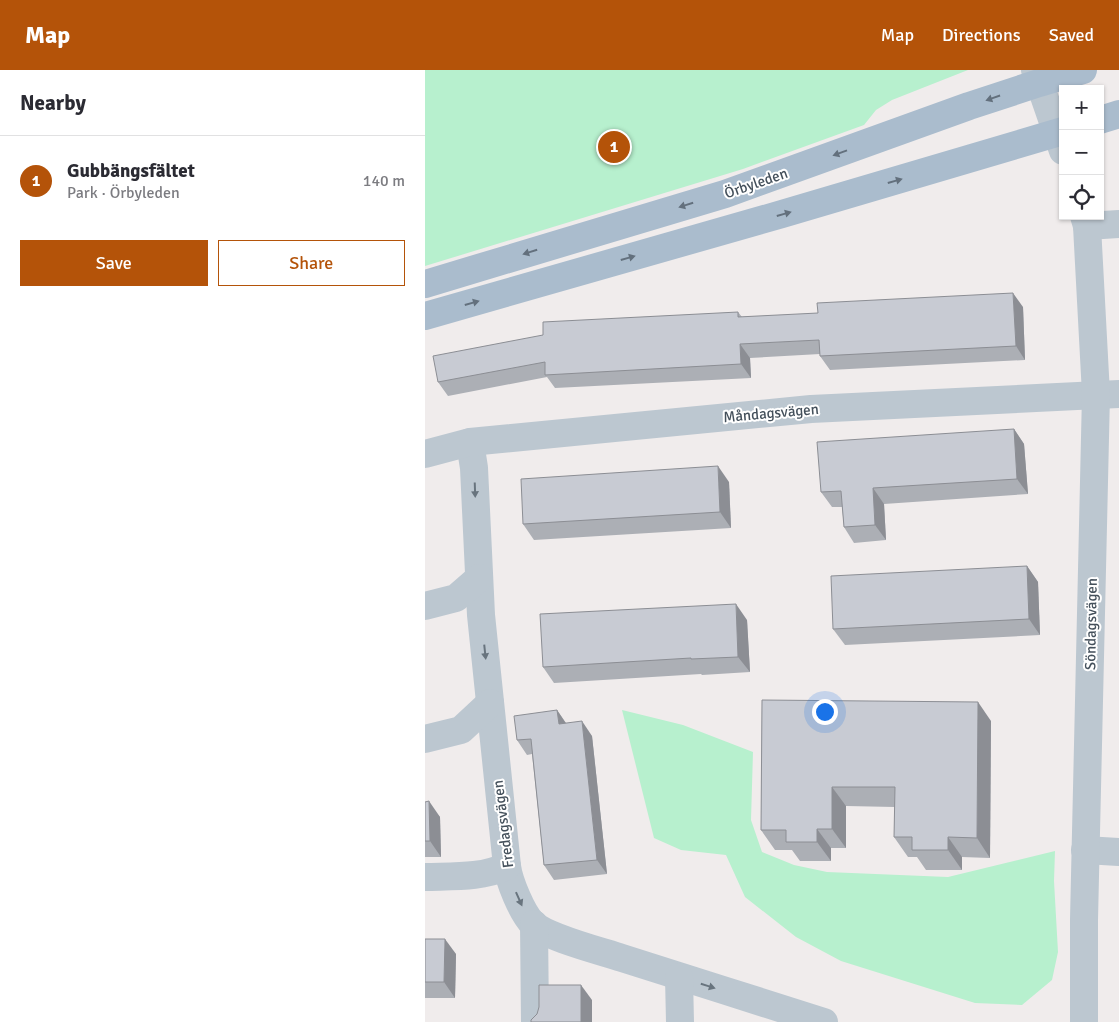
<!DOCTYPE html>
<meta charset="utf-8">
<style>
body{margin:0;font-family:Signika,sans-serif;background:#f2f2f3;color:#2b2b33}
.controls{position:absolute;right:15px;top:15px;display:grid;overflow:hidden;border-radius:0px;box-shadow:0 1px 4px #0004}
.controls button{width:45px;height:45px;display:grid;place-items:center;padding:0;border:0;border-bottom:1px solid #e1e1e2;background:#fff;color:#2b2b33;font:25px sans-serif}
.you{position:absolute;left:399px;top:641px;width:18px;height:18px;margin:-12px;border:4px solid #fff;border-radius:50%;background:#1a73e8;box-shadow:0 0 0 8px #1a73e833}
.badge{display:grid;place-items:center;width:32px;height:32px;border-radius:50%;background:#b45309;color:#fff;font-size:16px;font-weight:700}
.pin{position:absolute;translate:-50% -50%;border:2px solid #fff;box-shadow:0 1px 5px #0006}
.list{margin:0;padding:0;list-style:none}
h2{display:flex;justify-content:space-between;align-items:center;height:65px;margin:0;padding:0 20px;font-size:21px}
h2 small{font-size:16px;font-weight:400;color:#7c7c81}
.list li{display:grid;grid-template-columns:32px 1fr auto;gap:15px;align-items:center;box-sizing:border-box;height:90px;padding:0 20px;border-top:1px solid #e1e1e2}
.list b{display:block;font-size:19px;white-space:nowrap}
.list p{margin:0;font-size:16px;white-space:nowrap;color:#7c7c81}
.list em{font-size:16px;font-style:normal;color:#7c7c81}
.actions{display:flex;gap:10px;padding:15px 20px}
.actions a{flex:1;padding:11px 0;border:1px solid #b45309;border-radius:0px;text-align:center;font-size:18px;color:#b45309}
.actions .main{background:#b45309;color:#fff}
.icon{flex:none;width:28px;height:28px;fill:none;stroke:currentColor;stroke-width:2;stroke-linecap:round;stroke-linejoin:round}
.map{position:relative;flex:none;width:694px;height:952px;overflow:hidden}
header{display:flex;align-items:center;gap:30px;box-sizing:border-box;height:70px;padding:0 25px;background:#b45309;color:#fff}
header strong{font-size:24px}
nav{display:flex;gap:28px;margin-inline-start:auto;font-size:18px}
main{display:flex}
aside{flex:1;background:#fff}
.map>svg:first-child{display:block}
.green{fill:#b7f0ce}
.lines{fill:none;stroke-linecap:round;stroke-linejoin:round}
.minor{stroke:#bcc7d0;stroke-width:28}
.major{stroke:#aabccd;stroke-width:28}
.wall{fill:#acafb5}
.shaded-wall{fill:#8c8e94}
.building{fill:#c8cbd3;stroke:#8c8e94}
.oneway{fill:#63707d}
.oneway2{fill:#68747e}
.labels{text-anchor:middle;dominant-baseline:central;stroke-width:4;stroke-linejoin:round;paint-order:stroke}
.street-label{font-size:15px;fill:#44505b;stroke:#fff}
</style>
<header>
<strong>Map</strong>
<nav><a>Map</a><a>Directions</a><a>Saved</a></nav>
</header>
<main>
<aside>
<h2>Nearby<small></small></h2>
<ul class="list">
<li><span class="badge">1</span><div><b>Gubbängsfältet</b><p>Park · Örbyleden</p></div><em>140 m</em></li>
</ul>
<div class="actions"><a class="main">Save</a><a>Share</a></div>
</aside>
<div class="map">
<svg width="694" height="952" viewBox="0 0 694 952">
<rect width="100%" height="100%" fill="#f0ecec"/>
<g class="green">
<path d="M0,0H543L467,30L451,40L439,55L318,99L0,196Z"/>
<path d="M197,640L258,655L328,682L326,750L337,782L369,795L402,802L523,807L630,781L629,811L633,882L627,910L597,935L550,933L416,891L371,867L320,827L301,785L256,780L229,768Z"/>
</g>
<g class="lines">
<g class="minor">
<path d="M610,0L638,81"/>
<path d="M662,156L694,154"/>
<path d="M45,372L49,398L56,545L82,796C84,811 97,843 108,854C123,868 176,881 197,888C264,909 332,931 399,952"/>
<path d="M0,384L45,372L386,339L694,324"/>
<path d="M0,536L31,528L54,508"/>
<path d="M0,669L36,660L65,633"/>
<path d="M660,780L694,782"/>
<path d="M0,807C28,806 57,808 82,796"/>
<path d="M109,854L110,952"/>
<path d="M254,907L255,952"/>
<path d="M659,952V850L671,324L662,156L659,146"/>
</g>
<g class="major">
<path d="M675,50L694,44"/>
<path d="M0,214L300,124L544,36L614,13L658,0"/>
<path d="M0,246L357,144L638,61"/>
</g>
</g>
<g class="wall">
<path d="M598,237L600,290L405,300L395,286V284L325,288L326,308L130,318L122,307L23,326L13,312L313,242L317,247Z"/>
<path d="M589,359L599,374L603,424L459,434L461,470L429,473L419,457L417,437H407L396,422Z"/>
<path d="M304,412L306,458L109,470L98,454Z"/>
<path d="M602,496L613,512L615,565L420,575L408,559Z"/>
<path d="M322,550L325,602L277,605L276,604L129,613L118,597Z"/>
<path d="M337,630L566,651L565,788L537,787V800H501L492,787H483L469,767L470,737L421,736V778H406V791H375L367,780H350L336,760Z"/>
<path d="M132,640L141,653L167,666L182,804L129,810L119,795L107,684L102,685L92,670Z"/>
<path d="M0,732L15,747L16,787H0Z"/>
<path d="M0,869L31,884L30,928H0Z"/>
</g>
<g class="shaded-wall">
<path d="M588,223L598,237L600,290L591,276Z"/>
<path d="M315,274L325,288L326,308L316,294Z"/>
<path d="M589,359L599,374L603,424L592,409Z"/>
<path d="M293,396L304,412L306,458L295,442Z"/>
<path d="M448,418L459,434L461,470L450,455Z"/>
<path d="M602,496L613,512L615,565L604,549Z"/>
<path d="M311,534L322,550L325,602L313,587Z"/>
<path d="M553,632L566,651L565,788L552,768Z"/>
<path d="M132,640L142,655L134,654Z"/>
<path d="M157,651L167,666L182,804L172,790Z"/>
<path d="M407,717L421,736V778L407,759Z"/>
<path d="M4,731L15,747L16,787L5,771Z"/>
<path d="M392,759L406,778V791L392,772Z"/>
<path d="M523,767L537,787V800L523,780Z"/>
<path d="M20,869L31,884L30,928L19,912Z"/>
<path d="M156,915L167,930V952H156Z"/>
</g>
<g class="building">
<path d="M588,223L591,276L395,286L394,270L315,274L316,294L120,305V292L13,312L8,286L118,265V252L313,242V247L393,243L392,233Z"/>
<path d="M589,359L592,409L448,418L450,455L419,457L416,421L396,422L392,372Z"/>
<path d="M293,396L295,442L98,454L96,409Z"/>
<path d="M602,496L604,549L408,559L406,506Z"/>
<path d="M311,534L313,587L266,589V588L118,597L115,544Z"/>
<path d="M337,630L553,632L552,768L523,767V780H487V767H469L470,717H407V759H392V772H361V760H336Z"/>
<path d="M132,640L134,654L157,651L172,790L119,795L106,669L92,670L89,646Z"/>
<path d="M4,731L5,771H0V732Z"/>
<path d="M0,869H20L19,912H0Z"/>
<path d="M114,915H156V952H106V950L112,944L114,937Z"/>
</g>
<defs><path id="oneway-solid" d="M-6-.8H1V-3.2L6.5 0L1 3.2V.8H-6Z" transform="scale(1.25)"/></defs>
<g class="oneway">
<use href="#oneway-solid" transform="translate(568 28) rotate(161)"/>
<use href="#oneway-solid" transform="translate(415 83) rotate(160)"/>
<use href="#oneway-solid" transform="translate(470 111) rotate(-16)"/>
<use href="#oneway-solid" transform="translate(261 135) rotate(163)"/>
<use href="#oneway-solid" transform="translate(359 144) rotate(-16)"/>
<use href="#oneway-solid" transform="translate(105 182) rotate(163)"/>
<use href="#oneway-solid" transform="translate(203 188) rotate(-16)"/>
<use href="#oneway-solid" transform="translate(47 233) rotate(-16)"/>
</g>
<g class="oneway2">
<use href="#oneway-solid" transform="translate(50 420) rotate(88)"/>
<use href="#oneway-solid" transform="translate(60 582) rotate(84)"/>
<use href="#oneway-solid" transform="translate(94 829) rotate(66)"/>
<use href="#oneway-solid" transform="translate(283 916) rotate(17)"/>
</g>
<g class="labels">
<g class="street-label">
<text transform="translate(331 113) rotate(-19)">Örbyleden</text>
<text transform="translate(346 343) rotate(-5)">Måndagsvägen</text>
<text transform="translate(666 554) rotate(-89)">Söndagsvägen</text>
<text transform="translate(78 754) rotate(-97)">Fredagsvägen</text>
</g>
</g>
</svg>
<div class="controls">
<button>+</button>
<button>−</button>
<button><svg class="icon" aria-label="locate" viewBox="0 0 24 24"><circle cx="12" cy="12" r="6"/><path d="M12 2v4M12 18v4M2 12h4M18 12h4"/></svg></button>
</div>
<div class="you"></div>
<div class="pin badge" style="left:189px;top:77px">1</div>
</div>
</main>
